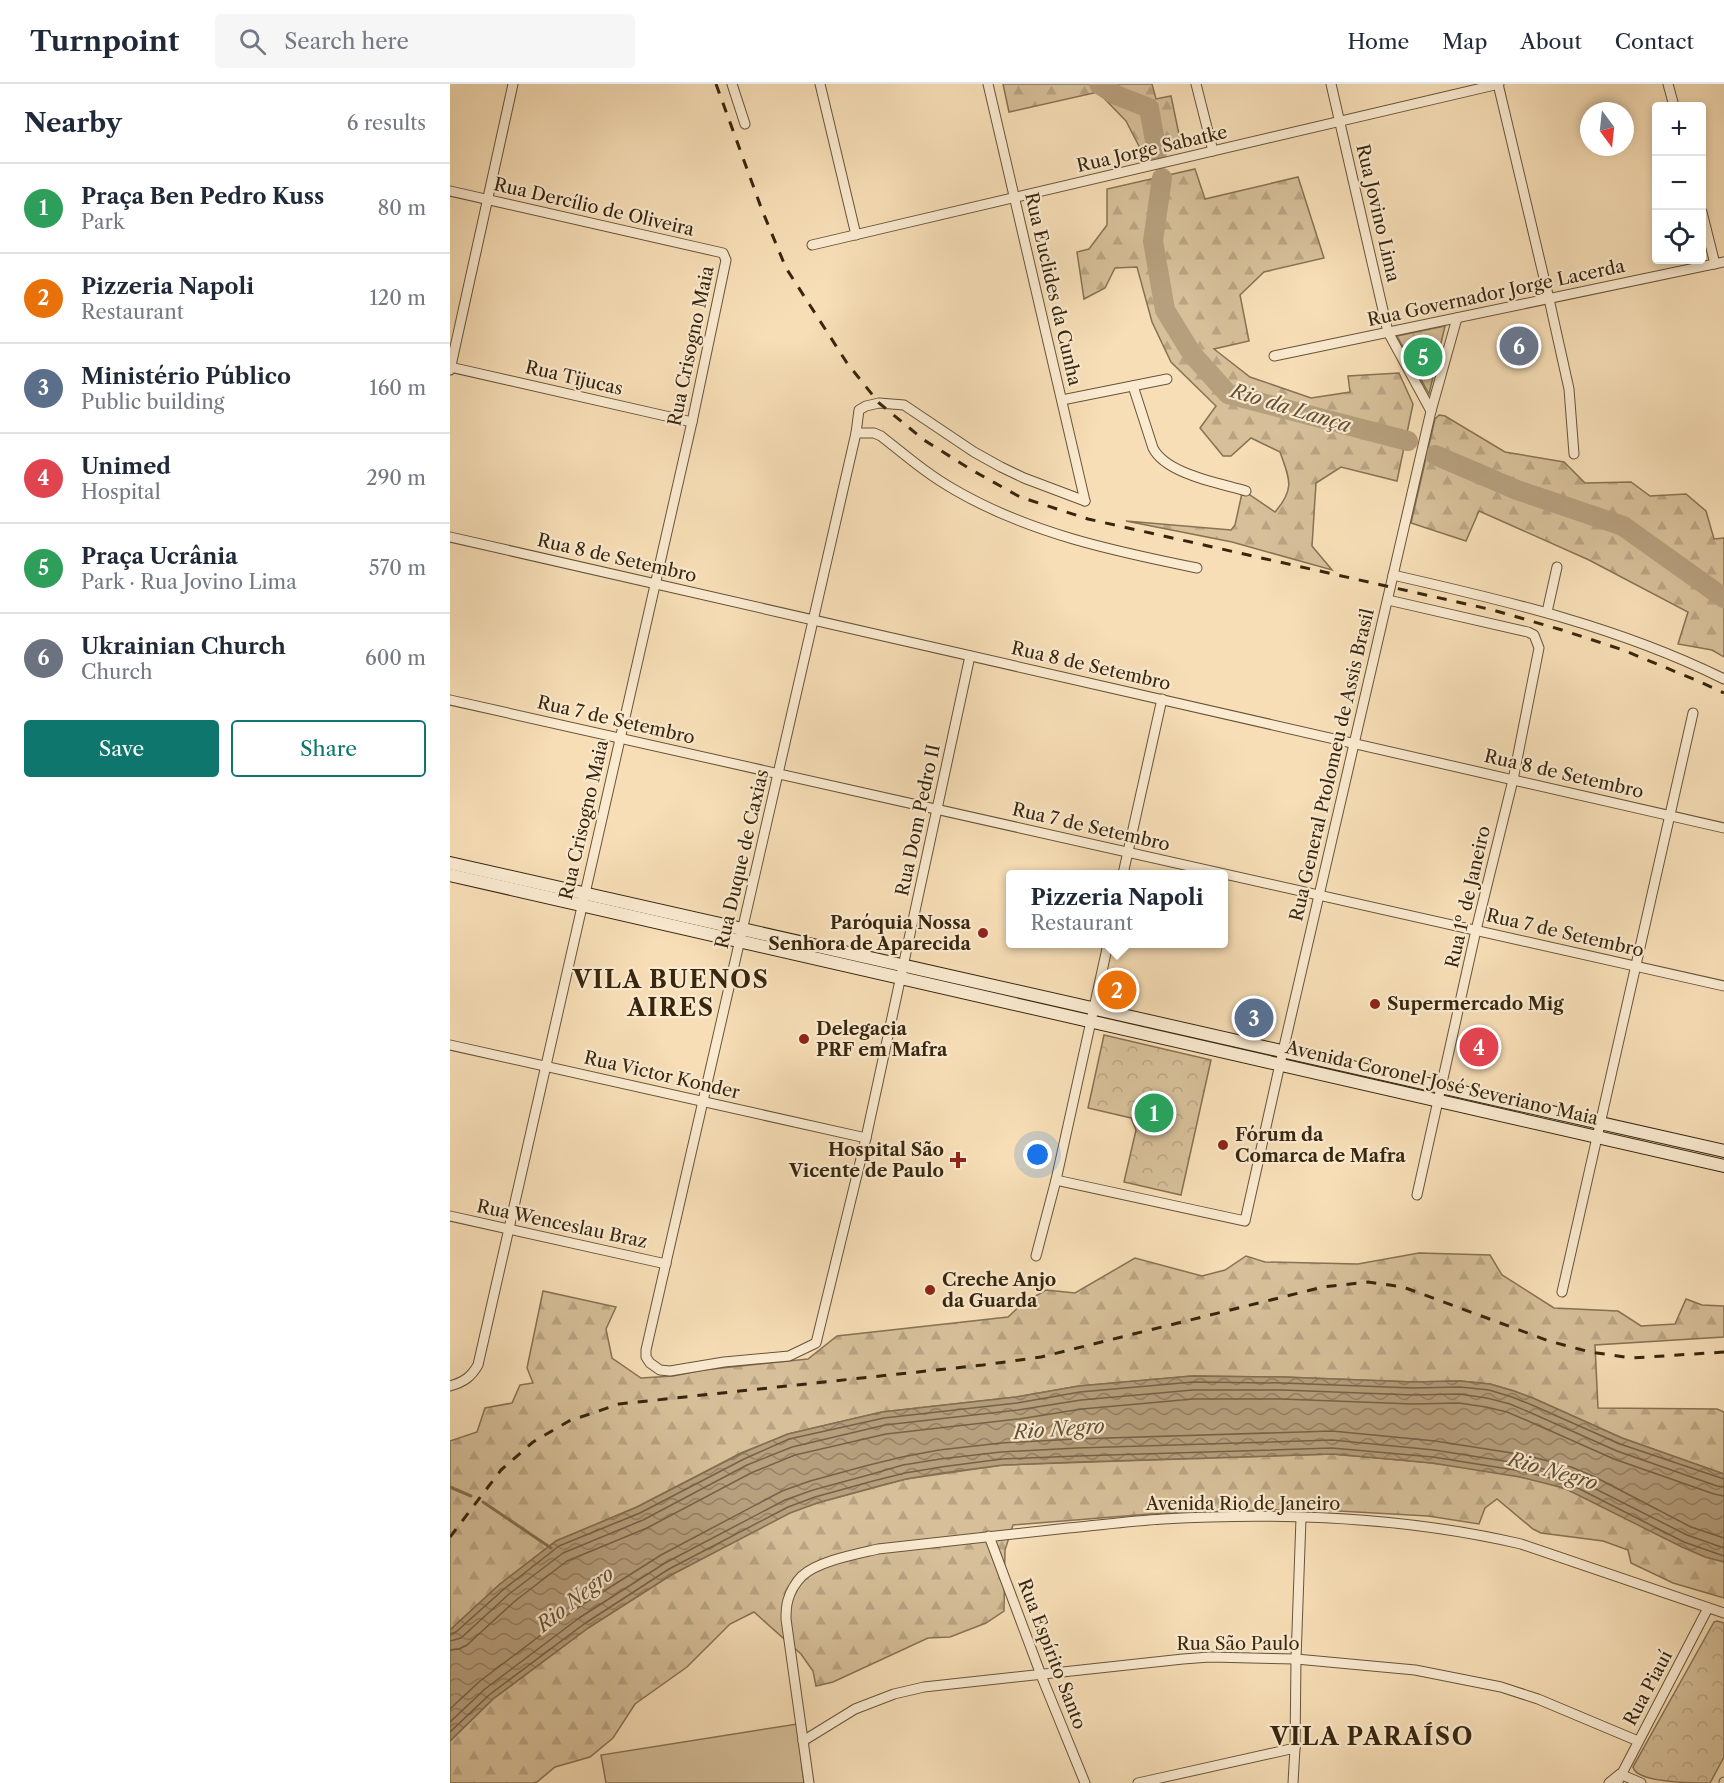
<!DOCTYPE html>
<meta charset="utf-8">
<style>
body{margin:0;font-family:"Libre Caslon Text",serif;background:#f6f6f7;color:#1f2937}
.controls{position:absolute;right:18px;top:18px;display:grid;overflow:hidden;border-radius:6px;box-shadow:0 3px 9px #0003}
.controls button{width:54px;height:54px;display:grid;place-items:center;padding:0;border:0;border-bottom:2px solid #e0e1e3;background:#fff;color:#1f2937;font:30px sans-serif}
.compass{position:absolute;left:1130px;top:18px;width:54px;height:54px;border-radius:50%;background:#fff;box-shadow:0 3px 9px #0003;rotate:165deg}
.you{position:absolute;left:588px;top:1071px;width:21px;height:21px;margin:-15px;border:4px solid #fff;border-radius:50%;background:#1a73e8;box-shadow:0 0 0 9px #1a73e833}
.badge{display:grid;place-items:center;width:39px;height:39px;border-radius:50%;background:#0f766e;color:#fff;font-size:20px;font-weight:700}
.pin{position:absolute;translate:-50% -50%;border:3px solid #fff;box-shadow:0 2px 6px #0006}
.popup{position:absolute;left:556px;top:786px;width:222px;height:78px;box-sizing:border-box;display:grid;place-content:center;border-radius:6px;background:#fff;filter:drop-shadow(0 2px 4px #0005);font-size:20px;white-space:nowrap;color:#747a83}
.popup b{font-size:22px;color:#1f2937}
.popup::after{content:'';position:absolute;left:50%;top:100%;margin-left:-12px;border:12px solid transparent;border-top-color:#fff}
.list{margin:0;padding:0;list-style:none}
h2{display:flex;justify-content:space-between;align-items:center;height:78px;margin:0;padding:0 24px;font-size:26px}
h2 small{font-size:20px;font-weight:400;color:#747a83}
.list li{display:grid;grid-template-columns:39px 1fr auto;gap:18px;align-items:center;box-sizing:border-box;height:90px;padding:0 24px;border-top:2px solid #e0e1e3}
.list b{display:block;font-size:22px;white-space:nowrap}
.list p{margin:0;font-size:20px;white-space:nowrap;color:#747a83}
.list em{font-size:20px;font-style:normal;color:#747a83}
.actions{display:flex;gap:12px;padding:18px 24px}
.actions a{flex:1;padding:14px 0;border:2px solid #0f766e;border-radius:6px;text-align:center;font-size:21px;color:#0f766e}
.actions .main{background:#0f766e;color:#fff}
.icon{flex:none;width:33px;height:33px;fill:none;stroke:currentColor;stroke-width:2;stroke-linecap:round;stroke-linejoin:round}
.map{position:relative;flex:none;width:1274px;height:1699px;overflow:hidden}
header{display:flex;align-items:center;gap:36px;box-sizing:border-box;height:84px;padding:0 30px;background:#fff;border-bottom:2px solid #e0e1e3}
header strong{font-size:28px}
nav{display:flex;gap:33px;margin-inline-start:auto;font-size:21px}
.search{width:420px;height:54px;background:#f6f6f7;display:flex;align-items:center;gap:15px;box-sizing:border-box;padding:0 21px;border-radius:6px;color:#747a83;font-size:22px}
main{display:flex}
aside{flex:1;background:#fff}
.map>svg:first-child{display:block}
.green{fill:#d6bf99;stroke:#867254;stroke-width:1.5}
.forest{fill:url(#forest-firs);stroke:#867254;stroke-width:1.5}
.park{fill:url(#park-crowns);stroke:#867254;stroke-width:1.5}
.water{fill:url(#water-waves);stroke:#836f51;stroke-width:1.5}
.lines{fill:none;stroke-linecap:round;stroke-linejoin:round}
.shore{stroke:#766246;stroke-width:1.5}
.stream{stroke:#836f51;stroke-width:3}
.river{stroke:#b69f7d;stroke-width:20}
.minor-casing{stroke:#675438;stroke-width:11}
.secondary-casing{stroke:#37260e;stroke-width:14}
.minor{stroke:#faead0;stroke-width:9}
.secondary{stroke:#faead0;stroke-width:12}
.rail{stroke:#37260e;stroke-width:3;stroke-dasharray:10 10;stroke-linecap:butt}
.poi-dot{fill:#8f2418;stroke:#faead0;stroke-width:2}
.labels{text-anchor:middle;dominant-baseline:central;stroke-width:4.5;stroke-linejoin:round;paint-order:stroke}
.street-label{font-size:18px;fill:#37260e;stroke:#faead0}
.poi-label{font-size:18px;font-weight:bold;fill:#37260e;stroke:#faead0;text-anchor:start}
.water-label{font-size:20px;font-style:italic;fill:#635035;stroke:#faead0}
.district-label{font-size:24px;font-weight:bold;letter-spacing:1.5px;fill:#37260e;stroke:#faead0}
</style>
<header>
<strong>Turnpoint</strong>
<div class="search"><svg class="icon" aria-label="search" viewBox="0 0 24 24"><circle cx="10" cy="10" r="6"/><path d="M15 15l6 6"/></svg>Search here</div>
<nav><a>Home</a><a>Map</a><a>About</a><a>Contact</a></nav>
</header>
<main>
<aside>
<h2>Nearby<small>6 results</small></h2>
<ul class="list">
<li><span class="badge" style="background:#2e9e5b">1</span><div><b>Praça Ben Pedro Kuss</b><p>Park</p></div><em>80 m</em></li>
<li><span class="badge" style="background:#e8710a">2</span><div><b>Pizzeria Napoli</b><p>Restaurant</p></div><em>120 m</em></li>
<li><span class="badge" style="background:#5c6f8a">3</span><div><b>Ministério Público</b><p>Public building</p></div><em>160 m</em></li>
<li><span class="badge" style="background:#e0444e">4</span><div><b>Unimed</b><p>Hospital</p></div><em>290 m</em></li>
<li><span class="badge" style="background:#2e9e5b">5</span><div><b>Praça Ucrânia</b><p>Park · Rua Jovino Lima</p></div><em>570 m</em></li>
<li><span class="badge" style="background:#6b7280">6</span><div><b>Ukrainian Church</b><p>Church</p></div><em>600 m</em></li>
</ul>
<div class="actions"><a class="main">Save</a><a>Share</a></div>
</aside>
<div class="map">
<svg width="1274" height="1699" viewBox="0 0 1274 1699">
<defs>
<pattern id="forest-firs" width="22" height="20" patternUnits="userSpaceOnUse" patternTransform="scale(1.5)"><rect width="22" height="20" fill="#d6bf99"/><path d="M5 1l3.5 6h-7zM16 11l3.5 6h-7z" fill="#b8a483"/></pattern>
<pattern id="park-crowns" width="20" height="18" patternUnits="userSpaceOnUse" patternTransform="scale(1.5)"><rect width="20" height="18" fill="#d6bf99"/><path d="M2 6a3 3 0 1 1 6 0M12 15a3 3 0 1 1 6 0" fill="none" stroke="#b8a483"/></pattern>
<pattern id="water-waves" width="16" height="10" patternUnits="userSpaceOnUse" patternTransform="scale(1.5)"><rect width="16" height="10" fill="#b69f7d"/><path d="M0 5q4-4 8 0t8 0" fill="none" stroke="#958165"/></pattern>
</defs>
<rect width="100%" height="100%" fill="#f7deb6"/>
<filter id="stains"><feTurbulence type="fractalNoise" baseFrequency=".00333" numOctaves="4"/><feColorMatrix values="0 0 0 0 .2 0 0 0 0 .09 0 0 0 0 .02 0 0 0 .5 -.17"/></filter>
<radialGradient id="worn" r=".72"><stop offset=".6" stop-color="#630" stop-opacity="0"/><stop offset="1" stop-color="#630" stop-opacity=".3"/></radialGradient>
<path class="green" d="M347,1640L354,1699H156L151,1671Z"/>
<g class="forest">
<path d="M553,0H702L706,15L721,12L731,60L692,68L676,37L648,8L559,28Z"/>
<path d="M745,85L755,115L848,93L874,174L814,188L790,211L799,257L764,265L800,293L861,314L900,308L898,292L949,289L963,320L947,397L891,383L866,399L862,462L882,486L782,458L676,437L781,446L785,441L792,409H797L825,428C846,404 839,394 830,368L801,354L781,372H773L750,344L766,322L721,278L702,238L687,183L665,184L655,204L634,215L627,168L639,165L657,141V105Z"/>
<path d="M989,331L995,332L1055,368L1114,378L1135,399L1181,398L1200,412L1236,410L1256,427L1264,455L1274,454V573L1262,566L1228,560L1238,528L1139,476L1029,427L1016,457L961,439L985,335Z"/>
<path d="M969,1169L1040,1171L1052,1191L1104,1224L1168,1227L1191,1242L1225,1240L1236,1215L1252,1221L1274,1222V1253L1145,1261L1148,1324L1267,1325L1274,1328V1390L1172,1354L1085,1315L1064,1307L1040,1300L1010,1297L963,1298L833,1293L742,1292L629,1302L566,1313L432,1328L338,1350L291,1369L187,1423L106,1457L50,1500L0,1546V1357L27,1348L35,1324L62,1319L70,1301L83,1299L77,1284L93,1207L166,1223L156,1245L162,1274L191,1294L223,1292L253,1286L358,1275L387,1252L558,1233L573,1219L596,1206L625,1209L685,1174L752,1192L775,1186L796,1172L815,1178L908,1180Z"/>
<path d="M883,1370C957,1377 1041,1381 1113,1404C1128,1409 1143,1418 1158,1425C1196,1444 1233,1466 1274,1478V1514L1223,1499L1181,1479L1178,1466L1153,1457L1091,1449L1083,1445L1047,1415L1035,1424L1029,1440L978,1432L853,1425L700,1430L563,1441L555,1466L554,1527L536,1539L500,1553L478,1554L383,1598L366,1602L363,1587L351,1570L304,1528L280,1540L237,1583L185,1620L163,1654L140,1673L105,1683L87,1698L83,1699H0V1657L43,1615L138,1544L221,1491L339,1429L367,1419L456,1395L553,1381Z"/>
</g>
<g class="park">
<path d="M995,242L979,310L947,252Z"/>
<path d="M654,951L761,976L731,1111L674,1098L686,1046L681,1034L638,1024Z"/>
<path d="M1267,1537L1274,1539V1673L1260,1699C1243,1699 1186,1699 1183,1683L1264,1538Z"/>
</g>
<path class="water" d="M742,1292L833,1293L963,1298L1010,1297L1040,1300L1064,1307L1085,1315L1172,1354L1274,1390V1478L1255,1473L1232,1463L1114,1404L1070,1393L982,1379L883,1370L628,1378L553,1381L492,1389L456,1395L425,1403L367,1419L340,1429L221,1491L138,1544L43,1615L0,1657V1546L50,1500L106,1457L187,1423L292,1369L338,1350L432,1328L566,1313L629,1302Z"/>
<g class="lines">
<g class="shore">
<path d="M0,1550L6,1548L54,1505L109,1462L190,1429L294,1375L339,1355L434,1334L567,1319L630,1308L743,1298L833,1299L963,1304L1010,1303L1039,1306L1062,1313L1082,1321L1170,1360L1274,1395"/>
<path d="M0,1557L11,1554L59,1510L113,1469L193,1436L297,1381L342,1363L435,1341L568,1326L631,1316L743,1306H832L963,1311L1009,1310L1037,1314L1060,1320L1079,1328L1167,1367L1267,1402L1274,1403"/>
<path d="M0,1566L9,1565L17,1561L65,1517L117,1477L197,1444L301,1389L345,1371L436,1350L569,1335L632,1325L743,1315H832L963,1320L1009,1319L1036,1323L1057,1328L1076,1336L1164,1375L1264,1410L1274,1412"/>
<path d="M0,1625L30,1597L124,1526L211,1471L332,1407L360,1397L419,1381L452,1373L489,1366L551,1359L626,1355L882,1347L985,1357L1075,1371L1121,1383L1143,1392L1241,1443L1274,1454"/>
<path d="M0,1638L35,1605L129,1534L215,1479L335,1416L363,1406L422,1390L453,1381L490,1375L551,1368L627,1364L882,1356L984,1366L1073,1380L1118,1391L1237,1451L1274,1464"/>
<path d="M0,1648L39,1611L134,1540L219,1485L338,1423L365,1413L423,1397L455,1389L491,1383L552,1375L627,1372L882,1364L983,1373L1071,1387L1116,1398L1234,1458L1274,1472"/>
</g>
<g class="stream">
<path d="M0,1403L21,1412"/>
<path d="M33,1418L101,1464"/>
</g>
<g class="river">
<path d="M649,0L666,11L699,24L707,68"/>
<path d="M712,94L703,157L715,226L742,270L778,310L958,357"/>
<path d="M985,371L1067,406L1173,442L1274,514"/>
</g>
<g class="minor-casing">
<g id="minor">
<path d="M282,0L295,40"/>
<path d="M370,0L406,151"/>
<path d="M538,0L635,417"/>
<path d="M746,0L763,67"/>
<path d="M881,0L938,248L981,327"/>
<path d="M1048,0L1099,215L1119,305L1124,370"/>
<path d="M1218,0L1224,22"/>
<path d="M0,107L273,169L276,176L242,338L28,1281C21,1293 14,1298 0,1302"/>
<path d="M1252,128L1265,180"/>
<path d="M362,161L1049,0"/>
<path d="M824,272L1274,178"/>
<path d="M0,283L242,338"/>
<path d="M0,286L63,0"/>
<path d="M683,302L703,364C716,390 769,399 796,407"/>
<path d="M612,316L717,295"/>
<path d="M406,349H424L431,352C455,371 478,391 505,406C579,449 663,467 747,484"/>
<path d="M0,453L1274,744"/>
<path d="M943,491C1057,517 1169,543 1274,595"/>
<path d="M938,516L1078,548L1084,551L1089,564L1063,696L1026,846L967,1111"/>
<path d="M1097,528L1107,483"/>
<path d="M520,572L416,1054L366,1259L339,1272L274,1278L220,1287L210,1286L200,1279L196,1273V1266L406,349L409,326L416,322L429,319L454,321L524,368L551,383L574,394L635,417"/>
<path d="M0,616L1274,902"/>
<path d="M673,790L712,615"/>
<path d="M0,961L416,1054"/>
<path d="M606,1096L795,1137L830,980L981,327L1007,234"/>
<path d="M0,1132L216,1180"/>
<path d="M586,1172L606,1096L658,860"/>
<path d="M1112,1208L1243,629"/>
<path d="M539,1452L591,1591L635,1699"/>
<path d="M353,1657L405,1625L444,1610L474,1603L733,1575L760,1573L846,1575L965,1586L1051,1603L1088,1615L1188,1657"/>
<path d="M359,1699L336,1535C336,1528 336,1522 338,1516C340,1508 346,1498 352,1492C368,1477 407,1470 428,1465C491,1458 554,1451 618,1444C650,1441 681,1437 713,1435C832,1428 955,1433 1071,1460L1274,1529"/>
<path d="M688,1699L845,1664"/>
<path d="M843,1699L845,1664L846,1575L851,1434"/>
<path d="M1159,1699L1170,1690L1191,1699"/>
<path d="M1167,1699L1258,1524"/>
<path d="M1274,1699V1698"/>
</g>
</g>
<g class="secondary-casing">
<g id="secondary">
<path d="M0,779L1274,1067"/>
<path d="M0,791L1274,1082"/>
</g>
</g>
<use href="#minor" class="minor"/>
<use href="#secondary" class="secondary"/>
<g class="rail">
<path d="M266,0L312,126L336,184L397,279L429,319L474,356L520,385L570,413L638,435L1043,526L1112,546L1173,566L1248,597L1274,609"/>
<path d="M0,1453L51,1386L83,1358L119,1337L169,1320L533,1281L591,1273L873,1203L918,1198L953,1203L1099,1257L1140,1268L1182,1274L1274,1268"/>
</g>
</g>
<g class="poi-dot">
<circle cx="533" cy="849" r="6"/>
<circle cx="925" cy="920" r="6"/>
<circle cx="354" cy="955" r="6"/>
<circle cx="773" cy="1061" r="6"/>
<path d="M505 1067h6v6h6v6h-6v6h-6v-6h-6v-6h6z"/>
<circle cx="480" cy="1206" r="6"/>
</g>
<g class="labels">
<g class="street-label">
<text transform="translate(702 65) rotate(-13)">Rua Jorge Sabatke</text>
<text transform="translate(144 123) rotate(13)">Rua Dercílio de Oliveira</text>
<text transform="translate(928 129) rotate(77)">Rua Jovino Lima</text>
<text transform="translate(603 205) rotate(77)">Rua Euclides da Cunha</text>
<text transform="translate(1046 209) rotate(-12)">Rua Governador Jorge Lacerda</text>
<text transform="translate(241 262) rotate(-78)">Rua Crisogno Maia</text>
<text transform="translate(124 294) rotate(13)">Rua Tijucas</text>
<text transform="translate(167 474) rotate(13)">Rua 8 de Setembro</text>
<text transform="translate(641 582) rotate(13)">Rua 8 de Setembro</text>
<text transform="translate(166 636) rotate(13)">Rua 7 de Setembro</text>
<text transform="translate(882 681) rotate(-77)">Rua General Ptolomeu de Assis Brasil</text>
<text transform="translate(1114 690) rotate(13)">Rua 8 de Setembro</text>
<text transform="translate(134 736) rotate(-77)">Rua Crisogno Maia</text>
<text transform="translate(468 736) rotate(-78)">Rua Dom Pedro II</text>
<text transform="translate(641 743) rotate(13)">Rua 7 de Setembro</text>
<text transform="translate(292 775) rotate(-77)">Rua Duque de Caxias</text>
<text transform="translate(1018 813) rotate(-77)">Rua 1º de Janeiro</text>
<text transform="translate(1115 849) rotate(13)">Rua 7 de Setembro</text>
<text transform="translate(212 991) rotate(13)">Rua Victor Konder</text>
<text transform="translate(992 999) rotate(13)">Avenida Coronel José Severiano Maia</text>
<text transform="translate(112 1140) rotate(12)">Rua Wenceslau Braz</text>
<text x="793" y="1420">Avenida Rio de Janeiro</text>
<text x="788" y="1560">Rua São Paulo</text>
<text transform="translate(602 1570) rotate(69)">Rua Espírito Santo</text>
<text transform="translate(1198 1604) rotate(-62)">Rua Piauí</text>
</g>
<g class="poi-label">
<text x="521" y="839" text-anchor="end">Paróquia Nossa<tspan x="521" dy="21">Senhora de Aparecida</tspan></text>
<text x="937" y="920">Supermercado Mig</text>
<text x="366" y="945">Delegacia<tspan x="366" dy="21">PRF em Mafra</tspan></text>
<text x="785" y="1051">Fórum da<tspan x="785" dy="21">Comarca de Mafra</tspan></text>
<text x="494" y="1066" text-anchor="end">Hospital São<tspan x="494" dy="21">Vicente de Paulo</tspan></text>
<text x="492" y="1196">Creche Anjo<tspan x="492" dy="21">da Guarda</tspan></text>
</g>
<g class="water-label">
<text transform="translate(841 324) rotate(17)">Rio da Lança</text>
<text transform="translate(609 1345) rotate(-4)">Rio Negro</text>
<text transform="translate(1103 1387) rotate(16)">Rio Negro</text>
<text transform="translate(125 1515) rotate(-38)">Rio Negro</text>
</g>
<g class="district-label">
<text x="221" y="895">VILA BUENOS<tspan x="221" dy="28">AIRES</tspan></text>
<text x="922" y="1652">VILA PARAÍSO</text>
</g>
</g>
<rect width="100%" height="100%" filter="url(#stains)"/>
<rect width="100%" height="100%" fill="url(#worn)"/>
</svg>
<div class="controls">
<button>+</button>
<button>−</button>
<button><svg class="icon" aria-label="locate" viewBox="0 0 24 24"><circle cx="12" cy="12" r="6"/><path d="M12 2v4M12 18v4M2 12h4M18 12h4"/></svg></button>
</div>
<svg class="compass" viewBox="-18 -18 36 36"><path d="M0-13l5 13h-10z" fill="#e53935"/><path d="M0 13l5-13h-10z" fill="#747a83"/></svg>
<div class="you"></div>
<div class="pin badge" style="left:704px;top:1029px;background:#2e9e5b">1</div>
<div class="pin badge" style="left:667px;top:906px;background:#e8710a">2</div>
<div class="popup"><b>Pizzeria Napoli</b>Restaurant</div>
<div class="pin badge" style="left:804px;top:934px;background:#5c6f8a">3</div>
<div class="pin badge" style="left:1029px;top:963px;background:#e0444e">4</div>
<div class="pin badge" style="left:973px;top:273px;background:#2e9e5b">5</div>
<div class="pin badge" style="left:1069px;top:262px;background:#6b7280">6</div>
</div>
</main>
